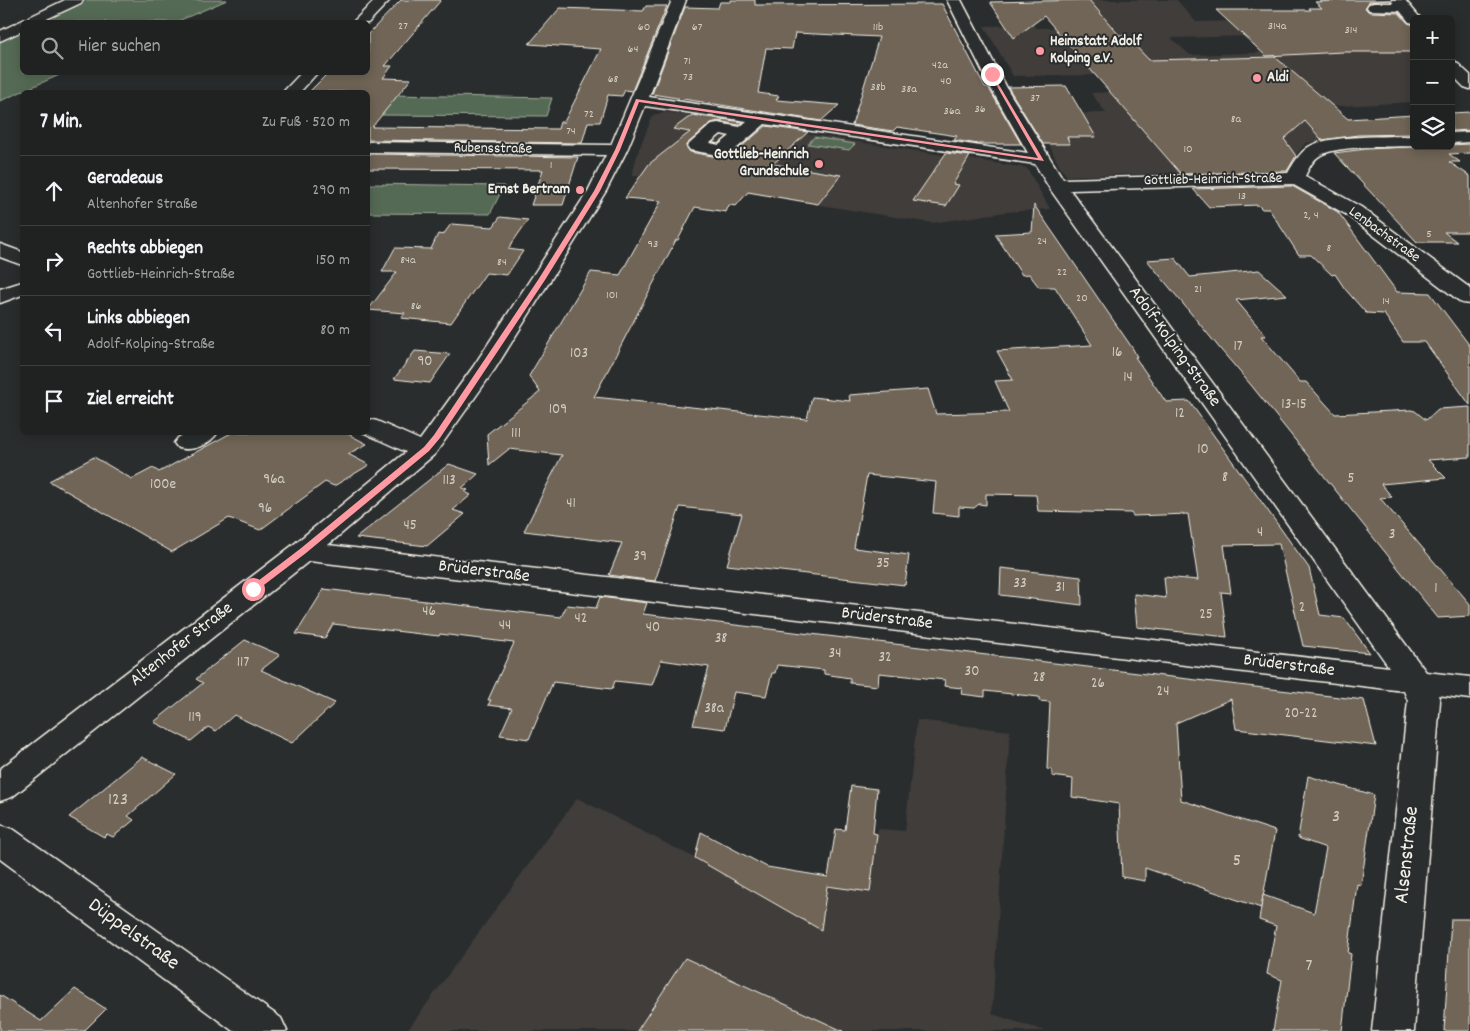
<!DOCTYPE html>
<html lang="de">
<meta charset="utf-8">
<style>
body{margin:0;font-family:Dekko,sans-serif;background:#282a2a;color:#f1f3f6}
.controls{position:absolute;right:15px;top:15px;display:grid;overflow:hidden;border-radius:8px;box-shadow:0 2px 12px #0003}
.controls button{width:45px;height:45px;display:grid;place-items:center;padding:0;border:0;border-bottom:1px solid #3d3f40;background:#202222;color:#f1f3f6;font:25px sans-serif}
.stop{position:absolute;width:15px;height:15px;margin:-11px;border:4px solid #ff9aa2;border-radius:50%;background:#fff}
.stop.end{background:#ff9aa2;border-color:#fff;box-shadow:0 1px 5px #0008}
.list{margin:0;padding:0;list-style:none}
h2{display:flex;justify-content:space-between;align-items:center;height:65px;margin:0;padding:0 20px;font-size:21px}
h2 small{font-size:16px;font-weight:400;color:#a2a4a5}
.list li{display:grid;grid-template-columns:32px 1fr auto;gap:15px;align-items:center;box-sizing:border-box;height:70px;padding:0 20px;border-top:1px solid #3d3f40}
.list b{display:block;font-size:19px;white-space:nowrap}
.list p{margin:0;font-size:16px;white-space:nowrap;color:#a2a4a5}
.list em{font-size:16px;font-style:normal;color:#a2a4a5}
.icon{flex:none;width:28px;height:28px;fill:none;stroke:currentColor;stroke-width:2;stroke-linecap:round;stroke-linejoin:round}
.map{position:relative;flex:none;width:1470px;height:1031px;overflow:hidden}
.search{position:absolute;background:#202222;box-shadow:0 2px 12px #0003;left:20px;top:20px;width:350px;height:55px;display:flex;align-items:center;gap:12px;box-sizing:border-box;padding:0 18px;border-radius:8px;color:#a2a4a5;font-size:19px}
.panel{position:absolute;background:#202222;box-shadow:0 2px 12px #0003;left:20px;top:90px;width:350px;height:345px;border-radius:8px}
.map>svg:first-child{display:block}
.built{fill:#3f3e3a}
.green{fill:#556a55;stroke:#a4ae9e}
.building{fill:#6f6556;stroke:#f4f1e8}
.lines{fill:none;stroke-linecap:round;stroke-linejoin:round}
.minor-casing{stroke:#f4f1e8;stroke-width:3}
.major-casing{stroke:#f4f1e8;stroke-width:3}
.minor{fill:#2a2d2e;fill-rule:evenodd}
.major{fill:#2a2d2e;fill-rule:evenodd}
.route{fill:#ff9aa2}
.poi-dot{fill:#ff9aa2;stroke:#2a2d2e;stroke-width:2}
.labels{text-anchor:middle;dominant-baseline:central;stroke-width:4;stroke-linejoin:round;paint-order:stroke}
.far-number-label{font-size:12px;fill:#d3cec4}
.far-poi-label{font-size:15px;font-weight:bold;fill:#f4f1e8;stroke:#2a2d2e;text-anchor:start}
.far-street-label{font-size:15px;fill:#f4f1e8;stroke:#2a2d2e}
.number-label{font-size:15px;fill:#d3cec4}
.street-label{font-size:18px;fill:#f4f1e8;stroke:#2a2d2e}
.near-number-label{font-size:18px;fill:#d3cec4}
.near-street-label{font-size:21px;fill:#f4f1e8;stroke:#2a2d2e}
</style>
<div class="map">
<svg width="1470" height="1031" viewBox="0 0 1470 1031">
<rect width="100%" height="100%" fill="#2a2d2e"/>
<filter id="ink" filterUnits="userSpaceOnUse"><feTurbulence type="fractalNoise" baseFrequency=".02" numOctaves="2"/><feDisplacementMap in="SourceGraphic" scale="10" xChannelSelector="R" yChannelSelector="G"/><feConvolveMatrix kernelMatrix="1 2 1 2 8 2 1 2 1" color-interpolation-filters="sRGB"/></filter>
<g filter="url(#ink)">
<g class="built">
<path d="M1046,0H1177L1196,22L1240,21L1255,36L1171,38L1190,55L1279,52H1414V102L1306,108L1344,137L1306,143L1283,169L1275,171L1067,176L1059,166L1035,114L1106,113L1091,93L1110,92L1100,75L1013,76L984,26L1034,25L1036,28H1056L1062,25Z"/>
<path d="M666,112L1027,168L1050,209L1006,212L932,223L632,175L638,152L653,115Z"/>
<path d="M917,720L1010,731L992,1014L1045,1031H407L577,798L695,858L820,929L836,829L877,834L878,829L905,831Z"/>
</g>
<g class="green">
<path d="M76,0H227L176,22H30Z"/>
<path d="M22,26V72L64,73L0,101V37Z"/>
<path d="M391,95L552,98L546,116L374,115Z"/>
<path d="M814,137L855,144L849,150L808,144Z"/>
<path d="M368,184L504,186L490,214L368,213Z"/>
</g>
<g class="building">
<path d="M401,0H441L385,66H392L383,78L411,79L372,127L558,129L560,122H564L601,49L529,44L560,8L643,11L646,6H667L632,91L625,90L622,96L608,95L600,122H588L582,143L368,140V92H309L329,72H368V34Z"/>
<path d="M731,0H755V5L942,4L985,87H988L1021,144H978L954,140L957,136L897,127L893,131L852,125L879,37L795,33L792,49L766,48L758,93L779,96L776,100L839,105L821,121L652,94L685,7L718,8L720,2H731Z"/>
<path d="M1089,0L1119,35H1125L1149,60L1275,57L1348,119L1414,115V134L1358,135L1322,140L1305,121L1284,139L1296,156L1287,171L1181,174L1044,16L1014,38L990,2Z"/>
<path d="M1332,0H1389L1369,2L1365,8L1369,12L1399,13L1408,23L1414,25V52H1343L1266,56L1216,10H1311L1309,8H1322L1315,2L1334,1Z"/>
<path d="M1066,86L1096,137H1067L1070,144H1043L1008,87Z"/>
<path d="M1470,112V130L1451,131V113Z"/>
<path d="M692,115L743,122L739,125L718,121L711,123L686,145L690,152L723,158L729,157L766,126L808,132L773,164L841,175L818,204L748,192L736,206L729,205L726,212L695,207L678,240H676L594,397L807,419L812,397L850,401L849,395L928,389L936,414L1009,412L995,381L1013,380L997,351L1092,345L1055,287H1039L1029,274L1022,275L995,234L1032,232L1034,205L1133,349L1137,357H1135L1166,402L1189,401L1309,568L1320,615L1344,618L1370,653L1303,646L1279,544L1224,545L1231,593L1221,592L1227,637L1137,627L1134,594L1166,598L1164,577L1198,580L1188,514L1133,516L1131,513L1038,511L1036,495L986,494V505L979,504L974,508L959,507V516L933,513L936,482L867,475L854,548L909,555L905,585L727,565L742,514L680,507L655,581L609,575L622,543L524,531L562,455L509,449L489,465L487,434L540,392L529,376L591,272L620,275L661,201L625,198L649,164L690,132L673,129Z"/>
<path d="M1470,144V153L1449,154L1460,162H1449L1470,176V232H1444L1457,242H1417L1334,153L1366,149Z"/>
<path d="M946,153L970,156L953,184L959,185L946,206L913,201Z"/>
<path d="M368,154L578,157L563,205H531L543,170L368,169Z"/>
<path d="M1292,186L1338,212L1397,292L1430,293L1470,346V405L1425,342H1403L1384,314L1366,313L1345,289L1335,274L1332,275L1311,255H1299L1269,209H1262L1258,205L1209,207L1193,189Z"/>
<path d="M500,217L528,220L508,249L523,251L507,275L486,273L451,323L401,318L405,313L368,310L397,272H382L395,248L431,249L438,234L443,235L451,224L493,227Z"/>
<path d="M1175,258L1190,277L1259,270L1287,295L1236,300L1266,336H1261L1300,382H1306L1335,414L1411,410L1415,411L1426,420L1438,409L1470,407V457L1428,460L1446,478L1381,484L1392,497L1380,498L1470,604V616L1438,618L1251,385L1221,350L1147,260Z"/>
<path d="M415,351L450,354L430,383L394,379Z"/>
<path d="M233,432H344L367,444L348,454L369,465L334,486L325,482L260,530L229,518L172,552L49,481L94,457L132,479L153,468L159,472Z"/>
<path d="M449,464L478,474L462,488L468,490L465,492L471,495L453,510L465,514L427,546L356,538Z"/>
<path d="M1001,568L1081,577L1082,605L1000,595Z"/>
<path d="M324,589L561,617L567,605L596,608L600,597L647,603L643,614L1364,700L1376,746L1236,729L1231,699L1176,723L1181,800L1275,831L1261,908L1145,868V881L1122,877L1119,804L1072,797L1073,779L1052,776V770L1047,769L1050,702L1039,701V697L985,691V697L961,694L962,688L944,686L945,680L879,673L878,686L850,683V678L824,674V670L777,665L775,673H772L766,696L734,692L725,729L693,725L709,667L661,660L652,685L615,681L612,689L553,682L529,739L500,735L512,708L488,705L491,700H488L514,643L440,634L439,636L333,624L325,638L296,634Z"/>
<path d="M245,640L280,655L261,670L335,703L292,743L234,715L216,731L208,727L191,741L154,722L203,683L196,679Z"/>
<path d="M142,757L176,774L128,816L134,820L113,837L107,834L104,837L69,817Z"/>
<path d="M1308,776L1374,795L1361,885L1357,884L1348,953L1351,954L1342,1031H1273L1282,980L1267,974L1276,926L1259,920L1263,895L1314,913L1326,848L1298,838Z"/>
<path d="M851,786L877,789L873,833L877,834L870,892L827,886L821,930L695,858L701,832L767,867L828,877L836,829L845,830Z"/>
<path d="M1451,919H1470V1031H1444Z"/>
<path d="M685,958L843,1031H637Z"/>
<path d="M75,989L106,1009L84,1031H0V995L41,1021Z"/>
</g>
<g class="lines">
<g class="minor-casing">
<g id="minor">
<path d="M65,0H83L81,3L40,22H22V31L0,41V31Z"/>
<path d="M375,0H390L368,23L353,22Z"/>
<path d="M672,0H686L649,97L1028,153L993,92L947,0H961L1009,92L1063,179L1288,173C1293,164 1299,154 1307,148C1326,134 1389,137 1414,136V146C1392,147 1339,145 1321,155C1313,159 1309,168 1305,176L1361,207L1470,288V304L1462,303L1347,215L1292,184L1070,190L1426,672L1470,677V699L1438,695L1440,701L1414,1031H1372L1408,701L1404,691L309,561L12,797L0,801V769L293,545L406,452L362,432H368V419L377,421L420,440L473,367L588,191L606,155L368,152V142L611,145ZM645,106L747,121L740,127L718,123L712,124L687,146L690,150L723,156L729,155L765,124L1035,164L1050,189L1389,667L328,545L435,454L495,369L606,191L627,150ZM721,134L730,136L719,145L710,143Z"/>
<path d="M1374,3H1404L1411,7L1404,11L1369,10L1367,7L1369,4Z"/>
<path d="M302,72H318L300,92H283Z"/>
<path d="M1470,132V142L1451,143V133Z"/>
<path d="M0,244L22,252V265L0,257Z"/>
<path d="M22,282V295L0,303V289Z"/>
<path d="M187,432H218C210,445 192,452 178,448L174,443L178,438Z"/>
<path d="M0,825L13,829L281,1018L287,1031H233L0,859Z"/>
</g>
</g>
<g class="major-casing">
<g id="major">
<path d="M1391,0H1405L1421,19H1414V23L1409,22Z"/>
<path d="M1451,60L1456,62L1470,75V89L1464,87L1451,74Z"/>
</g>
</g>
<use href="#minor" class="minor"/>
<use href="#major" class="major"/>
</g>
</g>
<path class="route" d="M992,73L1044,161L639,102L620,150L600,191L545,280L440,438L429,451L306,553L256,591H250V587L300,549L424,447L434,435L538,280L594,191L615,150L636,99L1038,158L990,74Z"/>
<g class="poi-dot">
<circle cx="1040" cy="51" r="5"/>
<circle cx="1257" cy="78" r="5"/>
<circle cx="819" cy="164" r="5"/>
<circle cx="580" cy="190" r="5"/>
</g>
<g class="labels">
<g class="far-number-label">
<text x="403" y="26">27</text>
<text x="1277" y="26">314a</text>
<text x="644" y="27">60</text>
<text x="697" y="27">67</text>
<text x="878" y="27">11b</text>
<text x="1351" y="30">314</text>
<text x="633" y="49">64</text>
<text x="687" y="61">71</text>
<text x="940" y="65">42a</text>
<text x="688" y="77">73</text>
<text x="613" y="79">68</text>
<text x="946" y="81">40</text>
<text x="878" y="87">38b</text>
<text x="909" y="89">38a</text>
<text x="1035" y="98">37</text>
<text x="980" y="109">36</text>
<text x="952" y="111">36a</text>
<text x="589" y="114">72</text>
<text x="1236" y="119">8a</text>
<text x="571" y="131">74</text>
<text x="1188" y="149">10</text>
<text x="551" y="165">1</text>
<text x="1242" y="196">13</text>
<text x="1311" y="215">2, 4</text>
<text x="1429" y="234">5</text>
<text x="1042" y="241">24</text>
<text x="653" y="244">93</text>
<text x="1329" y="248">8</text>
<text x="408" y="260">84a</text>
<text x="502" y="262">84</text>
<text x="1062" y="272">22</text>
<text x="1198" y="289">21</text>
<text x="612" y="295">101</text>
<text x="1082" y="298">20</text>
<text x="1386" y="301">14</text>
<text x="416" y="306">86</text>
</g>
<g class="far-poi-label">
<text x="1050" y="42">Heimstatt Adolf<tspan x="1050" dy="17">Kolping e.V.</tspan></text>
<text x="1267" y="78">Aldi</text>
<text x="809" y="155" text-anchor="end">Gottlieb-Heinrich<tspan x="809" dy="17">Grundschule</tspan></text>
<text x="570" y="190" text-anchor="end">Ernst Bertram</text>
</g>
<g class="far-street-label">
<text transform="translate(493 149) rotate(1)">Rubensstraße</text>
<text transform="translate(1213 180) rotate(-1)">Gottlieb-Heinrich-Straße</text>
<text transform="translate(1384 235) rotate(36)">Lenbachstraße</text>
</g>
<g class="number-label">
<text x="1238" y="347">17</text>
<text x="1117" y="353">16</text>
<text x="579" y="354">103</text>
<text x="425" y="362">90</text>
<text x="1128" y="378">14</text>
<text x="1294" y="405">13-15</text>
<text x="558" y="410">109</text>
<text x="1180" y="414">12</text>
<text x="516" y="434">111</text>
<text x="1203" y="450">10</text>
<text x="1225" y="478">8</text>
<text x="1351" y="479">5</text>
<text x="274" y="480">96a</text>
<text x="449" y="481">113</text>
<text x="163" y="485">100e</text>
<text x="571" y="504">41</text>
<text x="265" y="509">96</text>
<text x="410" y="526">45</text>
<text x="1260" y="533">4</text>
<text x="1392" y="535">3</text>
<text x="640" y="557">39</text>
<text x="883" y="564">35</text>
<text x="1020" y="584">33</text>
<text x="1060" y="588">31</text>
<text x="1436" y="589">1</text>
<text x="1302" y="608">2</text>
<text x="429" y="612">46</text>
<text x="1206" y="615">25</text>
<text x="581" y="619">42</text>
<text x="505" y="626">44</text>
<text x="653" y="628">40</text>
<text x="721" y="639">38</text>
<text x="835" y="654">34</text>
<text x="885" y="658">32</text>
<text x="243" y="663">117</text>
<text x="972" y="672">30</text>
<text x="1039" y="678">28</text>
<text x="1098" y="684">26</text>
<text x="1163" y="692">24</text>
<text x="714" y="709">38a</text>
<text x="1301" y="714">20-22</text>
<text x="195" y="718">119</text>
</g>
<g class="street-label">
<text transform="translate(1174 347) rotate(54)">Adolf-Kolping-Straße</text>
<text transform="translate(484 572) rotate(7)">Brüderstraße</text>
<text transform="translate(887 619) rotate(7)">Brüderstraße</text>
<text transform="translate(182 645) rotate(-38)">Altenhofer Straße</text>
<text transform="translate(1289 666) rotate(7)">Brüderstraße</text>
</g>
<g class="near-number-label">
<text x="118" y="800">123</text>
<text x="1336" y="817">3</text>
<text x="1237" y="861">5</text>
<text x="1309" y="966">7</text>
</g>
<g class="near-street-label">
<text transform="translate(1408 855) rotate(-84)">Alsenstraße</text>
<text transform="translate(133 935) rotate(36)">Düppelstraße</text>
</g>
</g>
</svg>
<div class="controls">
<button>+</button>
<button>−</button>
<button><svg class="icon" aria-label="layers" viewBox="0 0 24 24"><path d="M12 4l9 5-9 5-9-5zM3 14l9 5 9-5"/></svg></button>
</div>
<div class="stop" style="left:253px;top:589px"></div>
<div class="stop end" style="left:992px;top:74px"></div>
<div class="search"><svg class="icon" aria-label="search" viewBox="0 0 24 24"><circle cx="10" cy="10" r="6"/><path d="M15 15l6 6"/></svg>Hier suchen</div>
<section class="panel">
<h2>7 Min.<small>Zu Fuß · 520 m</small></h2>
<ul class="list">
<li><svg class="icon" aria-label="ahead" viewBox="0 0 24 24"><path d="M12 20V5M6 11l6-6 6 6"/></svg><div><b>Geradeaus</b><p>Altenhofer Straße</p></div><em>290 m</em></li>
<li><svg class="icon" aria-label="right" viewBox="0 0 24 24"><path d="M7 20v-9h11M14 6l5 5-5 5"/></svg><div><b>Rechts abbiegen</b><p>Gottlieb-Heinrich-Straße</p></div><em>150 m</em></li>
<li><svg class="icon" aria-label="left" viewBox="0 0 24 24"><path d="M17 20v-9H6M10 6l-5 5 5 5"/></svg><div><b>Links abbiegen</b><p>Adolf-Kolping-Straße</p></div><em>80 m</em></li>
<li><svg class="icon" aria-label="arrive" viewBox="0 0 24 24"><path d="M6 21V4h12l-3 4 3 4H6"/></svg><div><b>Ziel erreicht</b></div></li>
</ul>
</section>
</div>
